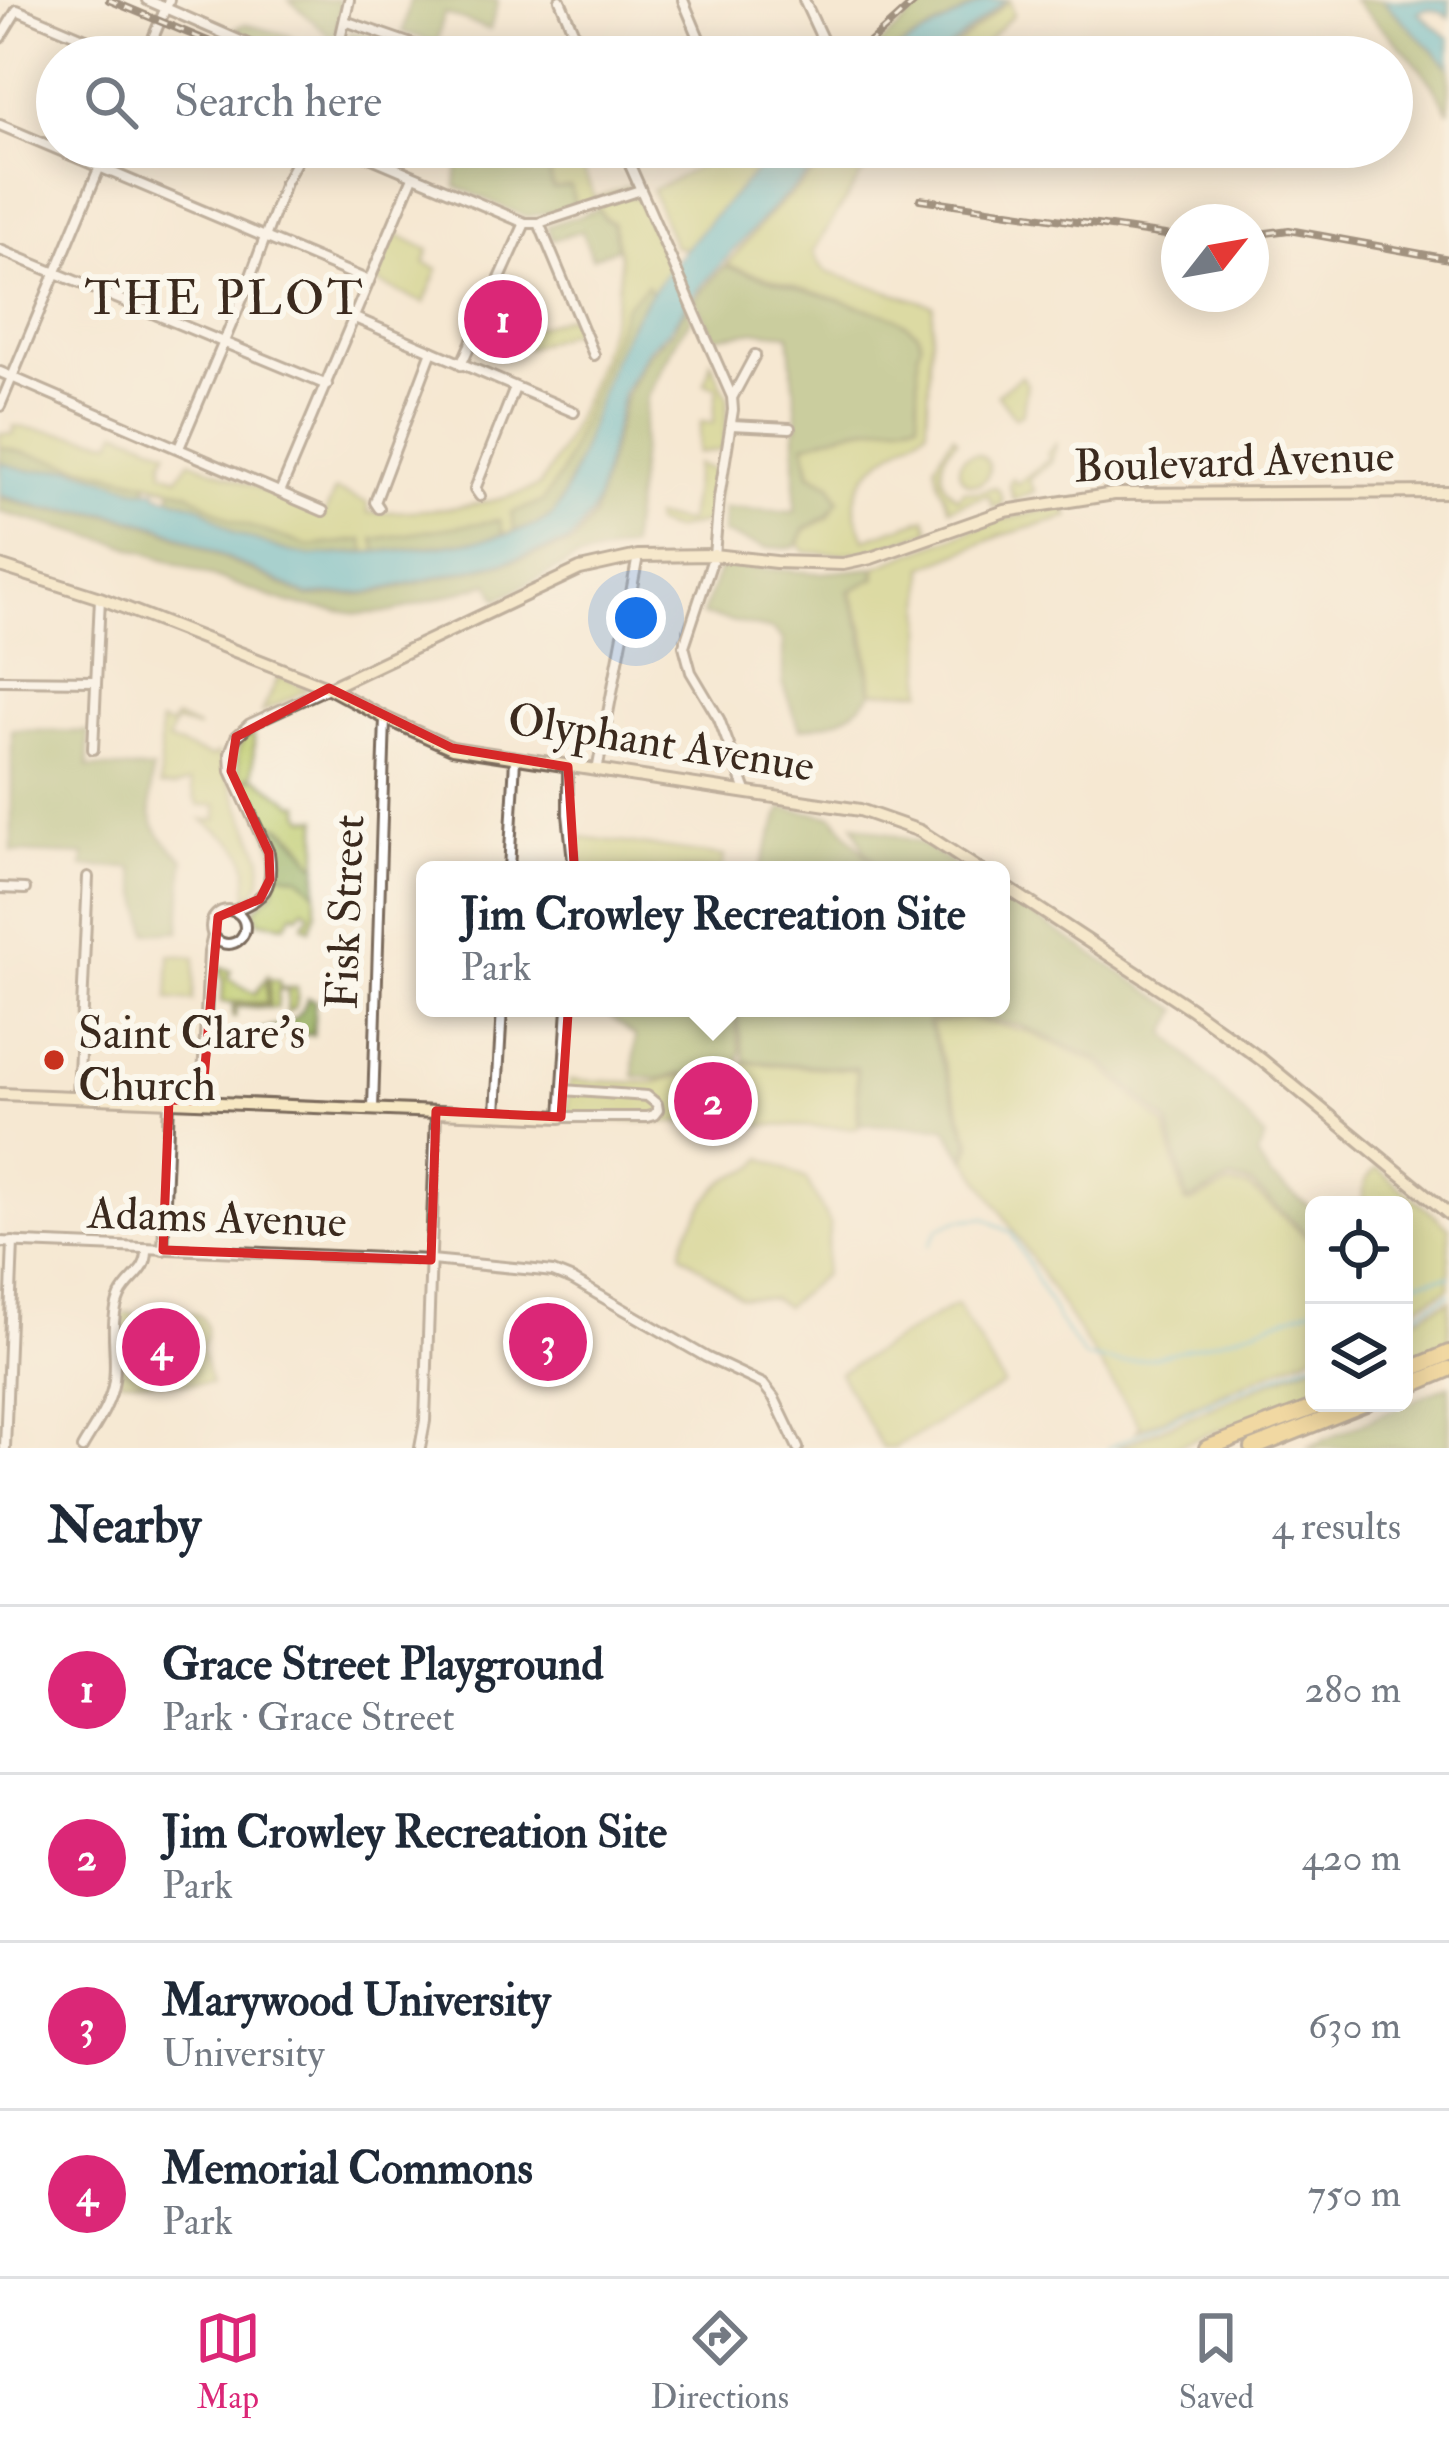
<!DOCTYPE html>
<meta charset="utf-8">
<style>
body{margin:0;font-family:"IM FELL Double Pica",serif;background:#f2f2f3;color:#1f2937}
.controls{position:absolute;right:36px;bottom:36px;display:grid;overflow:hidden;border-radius:18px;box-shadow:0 6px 30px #0003}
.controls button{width:108px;height:108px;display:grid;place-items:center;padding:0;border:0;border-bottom:3px solid #e0e1e3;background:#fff;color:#1f2937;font:60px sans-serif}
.compass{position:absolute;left:1161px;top:204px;width:108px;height:108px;border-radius:50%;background:#fff;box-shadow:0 6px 30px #0003;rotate:59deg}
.you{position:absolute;left:636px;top:618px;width:42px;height:42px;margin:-30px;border:9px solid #fff;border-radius:50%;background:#1a73e8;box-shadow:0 0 0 18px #1a73e833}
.badge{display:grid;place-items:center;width:78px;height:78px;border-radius:50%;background:#db2777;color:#fff;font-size:39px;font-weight:700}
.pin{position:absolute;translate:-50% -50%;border:6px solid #fff;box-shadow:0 3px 12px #0006}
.popup{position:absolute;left:416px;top:861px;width:594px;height:156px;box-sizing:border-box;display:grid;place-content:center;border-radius:18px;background:#fff;filter:drop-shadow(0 3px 9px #0005);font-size:39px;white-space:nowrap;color:#747a83}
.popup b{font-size:45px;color:#1f2937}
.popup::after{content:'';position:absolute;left:50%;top:100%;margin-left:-24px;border:24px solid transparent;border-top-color:#fff}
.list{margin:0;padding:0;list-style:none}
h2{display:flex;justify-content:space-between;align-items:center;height:156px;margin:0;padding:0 48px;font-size:51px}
h2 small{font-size:39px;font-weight:400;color:#747a83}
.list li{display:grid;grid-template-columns:78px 1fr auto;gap:36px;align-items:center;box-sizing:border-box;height:168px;padding:0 48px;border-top:3px solid #e0e1e3}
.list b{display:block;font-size:45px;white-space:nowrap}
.list p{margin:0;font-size:39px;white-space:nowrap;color:#747a83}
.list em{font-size:39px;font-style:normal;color:#747a83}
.icon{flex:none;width:66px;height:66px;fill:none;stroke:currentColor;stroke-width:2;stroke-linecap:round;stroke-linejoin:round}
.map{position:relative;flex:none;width:1449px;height:1448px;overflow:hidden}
.search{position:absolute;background:#fff;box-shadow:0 6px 30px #0003;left:36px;right:36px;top:36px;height:132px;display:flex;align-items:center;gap:30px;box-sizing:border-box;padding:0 42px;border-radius:66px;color:#747a83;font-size:45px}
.sheet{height:828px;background:#fff}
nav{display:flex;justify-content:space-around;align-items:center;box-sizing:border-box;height:168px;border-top:3px solid #e0e1e3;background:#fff;font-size:33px;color:#747a83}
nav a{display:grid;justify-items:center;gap:6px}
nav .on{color:#db2777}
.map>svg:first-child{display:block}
.green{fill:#bdca6c;stroke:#7c7a45;stroke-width:3}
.forest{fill:#96ae60;stroke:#686c3f;stroke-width:3}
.water{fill:#4ab4c8;stroke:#426f73;stroke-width:3}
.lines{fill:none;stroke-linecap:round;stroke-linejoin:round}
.stream{stroke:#4ab4c8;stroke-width:3}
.street-casing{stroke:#7c6c5d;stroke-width:14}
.secondary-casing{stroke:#7c6c5d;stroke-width:16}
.highway-casing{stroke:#7c6c5d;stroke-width:20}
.street{stroke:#fff;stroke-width:8}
.secondary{stroke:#f7e8c3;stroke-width:10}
.highway{stroke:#ebc669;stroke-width:14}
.rail-casing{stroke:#3b2a1e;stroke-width:8}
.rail{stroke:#fbf7ec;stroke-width:3;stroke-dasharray:9;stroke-linecap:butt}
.marked{fill:none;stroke:#d62828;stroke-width:9;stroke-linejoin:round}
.poi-dot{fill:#c8321e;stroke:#fbf7ec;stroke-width:4.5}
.labels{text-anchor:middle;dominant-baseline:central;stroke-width:12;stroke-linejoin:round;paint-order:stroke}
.street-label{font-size:45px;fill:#3b2a1e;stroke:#fbf7ec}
.poi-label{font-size:45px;fill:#3b2a1e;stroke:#fbf7ec;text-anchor:start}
.neighbourhood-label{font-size:48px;letter-spacing:3px;fill:#3b2a1e;stroke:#fbf7ec}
</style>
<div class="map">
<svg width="1449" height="1448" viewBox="0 0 1449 1448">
<rect width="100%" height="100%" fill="#fbf7ec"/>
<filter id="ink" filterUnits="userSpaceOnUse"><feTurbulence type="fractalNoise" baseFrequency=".00833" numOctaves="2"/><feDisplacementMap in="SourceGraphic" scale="24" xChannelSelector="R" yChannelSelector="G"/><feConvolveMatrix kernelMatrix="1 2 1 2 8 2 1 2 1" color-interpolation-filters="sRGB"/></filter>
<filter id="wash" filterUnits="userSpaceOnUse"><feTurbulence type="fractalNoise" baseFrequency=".004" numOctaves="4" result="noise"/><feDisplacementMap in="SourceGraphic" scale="48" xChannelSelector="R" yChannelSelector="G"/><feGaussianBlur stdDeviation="2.7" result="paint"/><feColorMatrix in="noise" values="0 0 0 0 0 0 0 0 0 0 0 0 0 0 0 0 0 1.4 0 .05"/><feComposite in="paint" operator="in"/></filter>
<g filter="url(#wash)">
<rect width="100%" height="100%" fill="#f6e8d2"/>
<g class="green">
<path d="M1010,0L1014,14L971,57H943Z"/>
<path d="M737,147H747L750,151L755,147H779L685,249L674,246L652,190C681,177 708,161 737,147Z"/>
<path d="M843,147H882L874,155L814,250C816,260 820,267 829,273L933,305L927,429C901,447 858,467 855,502C854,515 861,527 865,539L926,518L930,530C879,550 860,557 805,552L799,544L805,530L828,518L839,500L831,483L811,472L804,444L857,429L918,421V351L921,342L918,332L895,317L727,265L771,213Z"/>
<path d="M582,167L595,198L629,186L632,198L637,197L670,269L652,294L646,285L561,474L542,502L511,513L515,531L504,534L499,520L375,539L377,552H366L362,540L309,546L232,521L188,492L0,447V433L14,434V426L113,441L118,430L168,450L163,460V472L178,477L190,460L324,516L335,490L368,503V513C426,511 485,509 539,486C572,438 617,326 620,268C621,253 616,237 613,222L604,217L595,201L577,207L570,186L554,188L549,171Z"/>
<path d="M395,233L429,250L424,263L438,269L424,303L374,281Z"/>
<path d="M504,293L520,333L570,316L575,331L528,348L488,329Z"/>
<path d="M711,361L728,399L723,450L697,453L701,422L713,423L717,387L705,384Z"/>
<path d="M1021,376L1027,384L1023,412L1015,418L997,394Z"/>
<path d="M953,435L957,440C937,458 936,482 958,498L963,490L978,492L994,487L999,490L1003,501L1001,505L993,507L988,495L950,508L939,483L935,464Z"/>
<path d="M1057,442L1051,462L1029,480L1035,491L1014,500L1009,485L1010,480L1012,478L1017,484L1049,459L1047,453Z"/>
<circle cx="974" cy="469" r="15"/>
<path d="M696,464L720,472L713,521L673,530L654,524L653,517L688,522Z"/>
<path d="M1063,506L1069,517L1000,536L924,567L923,691L873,692L865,632L851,591L876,578V567L992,522Z"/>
<path d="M279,676L308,689L262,712Z"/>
<path d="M175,718L197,727V729L175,722L168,741L212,757L217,753L262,857L261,881L255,891L247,897C248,844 244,850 203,820H217V805H198L190,782L174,787L160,786V722L170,726Z"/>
<path d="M251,731L254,739L253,774L242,780C234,761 235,746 251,731Z"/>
<path d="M255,777L294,804H301V812L305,818L318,819V863H314L301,843L286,829L262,818L243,783Z"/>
<path d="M582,837L724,856L722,870H580L577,842Z"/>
<path d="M276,872L300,877L316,892V913L310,929L303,925L310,913L304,908L298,915L293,913L285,925L258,921L255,909L274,891Z"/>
<path d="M170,955L195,957L193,1001L168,999Z"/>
<path d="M219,966L231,971L228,978L255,994L267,977V1003L222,1002L223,981Z"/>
<path d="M270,979L279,981L280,988H297C297,999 299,1008 287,1012L288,990L279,989L277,1008L236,1007L235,1017H233V1005L269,1006Z"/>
<path d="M969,1019L1025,1031L1098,1063L1165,1126L1185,1202L1191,1203L1229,1185L1249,1187L1314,1244V1353L1137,1430L1140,1426L967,1159L972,1143L930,1023Z"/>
<path d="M740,1063L856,1070L858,1128L567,1119L570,1080L654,1083L676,1077L739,1081Z"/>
<path d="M763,1158L806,1179L830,1224L824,1274L786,1307L773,1299L740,1297L681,1253C682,1237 707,1196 721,1184C734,1172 753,1174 763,1158Z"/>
<path d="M1376,1168L1449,1227V1288L1404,1313V1205H1362L1365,1181Z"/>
<path d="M1449,1300V1341L1404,1360V1324Z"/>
<path d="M957,1304L1004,1385L894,1448H882L839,1373Z"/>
<path d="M128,1312C142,1318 163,1322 178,1318C186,1316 188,1310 196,1314C211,1320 207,1338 201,1348L211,1384L120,1380L121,1317Z"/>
<path d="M1314,1363V1395L1171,1448H1117Z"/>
</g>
<g class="forest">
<path d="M289,0H337L341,4L335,41Z"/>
<path d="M410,0H495L498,1L490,30L444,13L437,43L403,32Z"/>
<path d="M929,0H984L882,57H866Z"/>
<path d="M1353,0H1382L1449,68V112C1427,68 1388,33 1353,0Z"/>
<path d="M245,24L290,36L309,57C281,57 258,46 236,28Z"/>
<path d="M350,32L372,35L397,57H360L347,45Z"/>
<path d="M459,155L505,167L548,172L553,189L570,186L575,207L526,217L456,186Z"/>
<path d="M598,209L604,219L612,223L617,248L592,258L582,231L553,240L547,226Z"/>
<path d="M725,266L895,317L918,333L921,343L918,351V420L857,428L804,444L810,474L831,485L838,502L827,516L804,529L796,547L766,548L723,534L724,508L795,512V428L798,427L789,334L757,331L714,337L695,299Z"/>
<path d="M647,285L652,294L630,324L610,370L584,447L555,514L535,525L515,531L511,513L542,502L561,474L625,306Z"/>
<path d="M687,305L691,319L677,339L647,398L630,547L577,559L498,599L489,583L392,612L358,614L291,604L121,544L0,512V498L47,511L108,515L160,529L308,597L372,594L505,563L572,544L593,518L626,395L648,354L674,330Z"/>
<path d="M0,447L188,492L232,521L309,546L363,540L366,552L310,556L286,551L234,534L202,507L170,497L172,488L147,483L148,491L140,490L73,468L31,471L0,463Z"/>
<path d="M500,520L503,534L482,540L377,552L374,539Z"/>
<path d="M727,566L820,573L874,568L875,578L848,591L862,632L871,694C849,720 832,723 800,729L783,686V640L772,630L702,615L720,568Z"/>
<path d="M12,730L88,732V767L152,770C150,817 145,827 184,859L180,931L148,933L133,868L83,867L84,855L12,852Z"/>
<path d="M782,808L833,816L877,870H759Z"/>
<path d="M262,818C286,829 299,841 314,863H318L316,892L300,877L276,872L274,852Z"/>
<path d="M854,824L918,842L962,870H882L864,850Z"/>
<path d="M1001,895L1179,1010L1167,1033L1265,1137L1257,1156L1270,1177L1314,1210V1240L1250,1183L1230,1180L1188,1201L1168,1123L1100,1060L1022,1026L969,1016L927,1020L969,1141L965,1159L945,1127L860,1124L857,1068L745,1061L735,1008H1001Z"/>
<path d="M308,998L315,1000L313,1035L250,1032C276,1027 298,1026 308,998Z"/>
<path d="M599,1008H733L740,1053L735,1076L678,1074L657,1079L634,1076L635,1036Z"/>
<path d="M1449,1385V1448H1306Z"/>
</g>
<g class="water">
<path d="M986,0H1006L938,57H886Z"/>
<path d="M1383,0H1449V18C1441,10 1428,7 1418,13L1449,38V66Z"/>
<path d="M780,147H838L770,210L690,299L670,329L647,350L623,393L597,499L590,516L569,542L503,562L370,592L308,595L162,527L109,513L45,508L0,495V463L31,471L73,468L140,490H156L158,494L202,507L234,534L286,551L310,556C362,553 514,547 552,516C560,509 564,494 569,484C590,434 605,365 632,322C672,257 727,201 780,147Z"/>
</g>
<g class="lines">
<g class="stream">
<path d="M929,1245L938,1229L959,1220L985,1218L1011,1233L1059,1321L1085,1358L1123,1363L1156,1357L1237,1335L1314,1307"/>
<path d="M1404,1283L1449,1276"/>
<path d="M1404,1320L1449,1294"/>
<path d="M1108,1448L1184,1413L1314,1360"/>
</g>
</g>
</g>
<g filter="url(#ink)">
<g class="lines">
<g class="street-casing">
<g id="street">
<path d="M147,0L277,57"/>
<path d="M560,0L584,57"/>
<path d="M683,0L707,57"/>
<path d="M804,0L824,43"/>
<path d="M345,21L449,57"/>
<path d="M0,38L17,10L128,57"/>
<path d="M145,57L169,0"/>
<path d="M336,57L349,0"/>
<path d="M0,125L369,281"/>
<path d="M346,147L525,223H539L640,190"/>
<path d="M622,147L732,397L733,410L719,498L714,555L684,646L691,672L719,719L746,791"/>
<path d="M539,223L594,355"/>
<path d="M0,250L327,385"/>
<path d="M355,318L574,412"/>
<path d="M461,365L525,223"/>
<path d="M0,372L323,511"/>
<path d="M733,396L755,355"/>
<path d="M0,406L108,147"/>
<path d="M731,425L790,428"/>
<path d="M179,448L245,292L285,183L304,147"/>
<path d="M280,492L413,177"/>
<path d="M480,496L475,489L515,388"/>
<path d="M379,508L375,502L432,351"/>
<path d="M0,680L94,681"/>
<path d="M93,749L100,598"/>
<path d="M568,767V814L574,870"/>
<path d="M597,771L638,556"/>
<path d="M509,870L515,759"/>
<path d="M0,888L25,889"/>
<circle cx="228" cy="927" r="17"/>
<path d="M233,911C265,899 274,888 269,853L231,771L230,753L236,737L250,724L328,688"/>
<path d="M563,1090L647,1096L657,1104L658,1110L654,1115L647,1117H561L568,1008"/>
<path d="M78,1097L88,877"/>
<path d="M202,1101L209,952L213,935"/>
<path d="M373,1108L385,718"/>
<path d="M496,1113L502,1008"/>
<path d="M0,1242L431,1260L535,1270L553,1272L573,1280L706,1357L763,1384L774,1398L798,1448"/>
<path d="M163,1250L169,1101"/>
<path d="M5,1448L13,1242"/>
<path d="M82,1448C94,1427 111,1405 114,1380C118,1353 108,1323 120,1296C129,1277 148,1273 147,1249"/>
<path d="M420,1448L425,1421L436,1112"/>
</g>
</g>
<g class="secondary-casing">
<g id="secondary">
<path d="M0,566L100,598L329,688L385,718L452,748L860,810L920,831L980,870"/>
<path d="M329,688L580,569L638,556L714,555L776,562L843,564L871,558L1005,511L1114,494L1449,492"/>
<path d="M1001,884L1190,1008L1262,1060L1449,1214"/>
<path d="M0,1094L561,1117"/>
</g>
</g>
<g class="highway-casing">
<g id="highway">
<path d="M1404,1372L1449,1353"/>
<path d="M1404,1388L1449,1369"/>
<path d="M1207,1448L1326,1403"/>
<path d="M1253,1448L1366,1403"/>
</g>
</g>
<use href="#street" class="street"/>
<use href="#secondary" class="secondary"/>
<use href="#highway" class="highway"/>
<g class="rail-casing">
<g id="rail">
<path d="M109,0L246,57"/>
<path d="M854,57L917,0"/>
<path d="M465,147C529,172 601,157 667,147"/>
<path d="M920,199L1179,237"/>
<path d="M1251,235L1289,230L1449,259"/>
</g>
</g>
<use href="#rail" class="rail"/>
</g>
</g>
<path d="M0 0H1449V1448H0ZM329,688L452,748L568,767L576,896L561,1117L436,1111L431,1260L163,1250L169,1100L202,1101L218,917L260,899L270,879L269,853L231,771L236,737Z" fill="#f6e8d2" fill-opacity=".55" fill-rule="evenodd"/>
<path class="marked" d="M329,688L452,748L568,767L576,896L561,1117L436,1111L431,1260L163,1250L169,1100L202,1101L218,917L260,899L270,879L269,853L231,771L236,737Z"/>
<circle class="poi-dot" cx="54" cy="1060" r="12"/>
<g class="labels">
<g class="street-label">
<text transform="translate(1234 462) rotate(-2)">Boulevard Avenue</text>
<text transform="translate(661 743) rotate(9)">Olyphant Avenue</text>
<text transform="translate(346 912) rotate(-88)">Fisk Street</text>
<text transform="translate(217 1218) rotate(2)">Adams Avenue</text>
</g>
<g class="poi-label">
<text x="78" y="1034">Saint Clare's<tspan x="78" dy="52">Church</tspan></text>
</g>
<g class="neighbourhood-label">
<text x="225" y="299">THE PLOT</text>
</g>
</g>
</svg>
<div class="controls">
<button><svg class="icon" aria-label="locate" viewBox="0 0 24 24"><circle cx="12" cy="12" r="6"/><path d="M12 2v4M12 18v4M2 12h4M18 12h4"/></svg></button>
<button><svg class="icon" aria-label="layers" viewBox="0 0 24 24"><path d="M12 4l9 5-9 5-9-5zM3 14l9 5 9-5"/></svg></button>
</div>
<svg class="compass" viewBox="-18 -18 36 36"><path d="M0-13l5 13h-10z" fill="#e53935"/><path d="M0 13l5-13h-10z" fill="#747a83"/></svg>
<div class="you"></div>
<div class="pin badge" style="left:503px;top:319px">1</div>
<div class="pin badge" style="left:713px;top:1101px">2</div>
<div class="popup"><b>Jim Crowley Recreation Site</b>Park</div>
<div class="pin badge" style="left:548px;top:1342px">3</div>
<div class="pin badge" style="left:161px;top:1347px">4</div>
<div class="search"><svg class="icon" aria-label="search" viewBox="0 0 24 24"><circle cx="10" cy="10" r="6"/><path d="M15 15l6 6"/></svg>Search here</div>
</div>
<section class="sheet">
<h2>Nearby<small>4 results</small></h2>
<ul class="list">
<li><span class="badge">1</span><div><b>Grace Street Playground</b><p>Park · Grace Street</p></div><em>280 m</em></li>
<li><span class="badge">2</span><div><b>Jim Crowley Recreation Site</b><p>Park</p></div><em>420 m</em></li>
<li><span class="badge">3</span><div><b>Marywood University</b><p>University</p></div><em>630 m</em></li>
<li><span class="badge">4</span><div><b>Memorial Commons</b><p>Park</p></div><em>750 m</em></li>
</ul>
</section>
<nav>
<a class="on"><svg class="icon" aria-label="map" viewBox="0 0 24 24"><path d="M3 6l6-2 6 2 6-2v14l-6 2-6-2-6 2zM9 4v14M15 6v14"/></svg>Map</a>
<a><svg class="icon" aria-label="directions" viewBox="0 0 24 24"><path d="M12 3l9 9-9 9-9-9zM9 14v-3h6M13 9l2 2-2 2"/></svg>Directions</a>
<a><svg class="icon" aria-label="saved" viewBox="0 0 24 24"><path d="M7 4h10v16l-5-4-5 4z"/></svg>Saved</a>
</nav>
